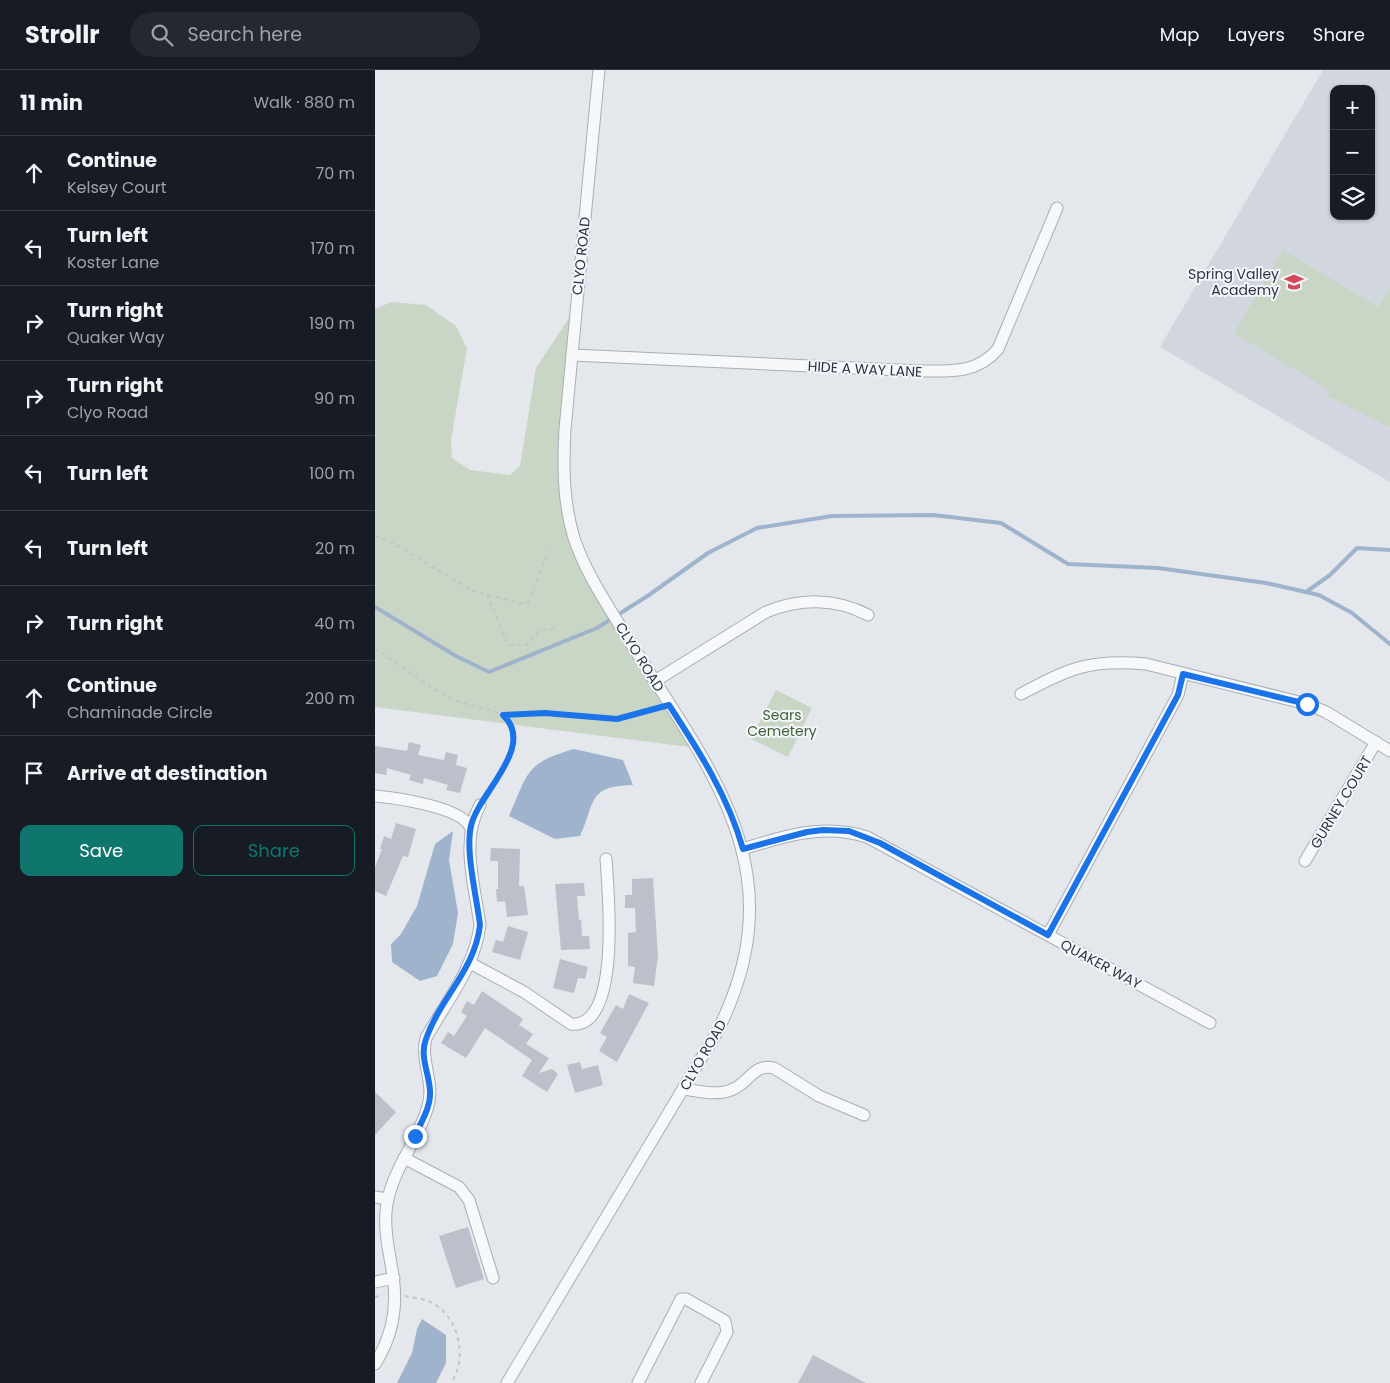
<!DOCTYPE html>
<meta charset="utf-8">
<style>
body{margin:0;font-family:Poppins,sans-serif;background:#242831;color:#f1f3f6}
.controls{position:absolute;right:15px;top:15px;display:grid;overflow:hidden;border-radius:10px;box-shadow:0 1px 4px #0004}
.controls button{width:45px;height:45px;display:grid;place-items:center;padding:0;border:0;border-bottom:1px solid #363941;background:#171b24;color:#f1f3f6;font:25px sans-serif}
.stop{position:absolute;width:15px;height:15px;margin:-11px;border:4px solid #1a73e8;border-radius:50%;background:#fff}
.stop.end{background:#1a73e8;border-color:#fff;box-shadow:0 1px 5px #0008}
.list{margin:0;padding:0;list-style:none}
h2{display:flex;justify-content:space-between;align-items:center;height:65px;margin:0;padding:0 20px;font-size:21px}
h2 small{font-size:16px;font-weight:400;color:#9ea1a6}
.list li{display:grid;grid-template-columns:32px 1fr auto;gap:15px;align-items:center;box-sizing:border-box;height:75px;padding:0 20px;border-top:1px solid #363941}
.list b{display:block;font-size:19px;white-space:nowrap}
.list p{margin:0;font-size:16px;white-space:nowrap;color:#9ea1a6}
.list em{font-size:16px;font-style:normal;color:#9ea1a6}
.actions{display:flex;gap:10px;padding:15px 20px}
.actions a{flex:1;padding:11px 0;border:1px solid #0f766e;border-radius:10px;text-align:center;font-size:18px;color:#0f766e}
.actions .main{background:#0f766e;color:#fff}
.icon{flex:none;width:28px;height:28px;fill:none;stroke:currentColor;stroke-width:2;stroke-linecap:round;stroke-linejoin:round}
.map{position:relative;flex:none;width:1015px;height:1313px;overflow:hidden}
header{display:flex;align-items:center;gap:30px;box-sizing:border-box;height:70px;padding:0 25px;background:#171b24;border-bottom:1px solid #363941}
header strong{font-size:24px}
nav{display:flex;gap:28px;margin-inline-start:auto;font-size:18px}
.search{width:350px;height:45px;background:#242831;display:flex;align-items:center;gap:12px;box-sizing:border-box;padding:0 18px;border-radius:28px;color:#9ea1a6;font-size:19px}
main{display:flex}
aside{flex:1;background:#171b24}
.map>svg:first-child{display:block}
.built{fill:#d2d6de;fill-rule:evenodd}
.green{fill:#c9d6c5}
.water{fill:#9fb4cc}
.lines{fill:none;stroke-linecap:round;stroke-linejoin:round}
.stream{stroke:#9fb4cc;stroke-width:4}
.building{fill:#bbc0ca}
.minor-casing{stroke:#a9aeb7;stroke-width:13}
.path{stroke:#c2c5cb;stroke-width:2;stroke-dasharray:4 4;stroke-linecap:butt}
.minor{stroke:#f7f8fa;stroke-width:11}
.route{stroke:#1a73e8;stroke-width:6}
.labels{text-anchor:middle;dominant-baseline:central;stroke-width:4;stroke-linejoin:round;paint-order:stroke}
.street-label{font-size:14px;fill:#2b3445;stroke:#f4f6f9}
.poi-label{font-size:14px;fill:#2b3445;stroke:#f4f6f9;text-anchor:end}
.park-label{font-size:14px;fill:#3f6138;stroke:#f4f6f9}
</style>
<header>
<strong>Strollr</strong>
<div class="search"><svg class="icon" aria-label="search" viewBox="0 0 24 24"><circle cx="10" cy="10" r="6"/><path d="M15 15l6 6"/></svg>Search here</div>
<nav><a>Map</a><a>Layers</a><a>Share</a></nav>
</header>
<main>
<aside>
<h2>11 min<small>Walk · 880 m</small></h2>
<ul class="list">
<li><svg class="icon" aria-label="ahead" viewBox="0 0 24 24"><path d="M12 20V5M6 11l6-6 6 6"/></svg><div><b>Continue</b><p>Kelsey Court</p></div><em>70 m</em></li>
<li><svg class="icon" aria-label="left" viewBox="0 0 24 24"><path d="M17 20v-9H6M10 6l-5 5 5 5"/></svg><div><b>Turn left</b><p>Koster Lane</p></div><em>170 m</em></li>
<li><svg class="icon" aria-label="right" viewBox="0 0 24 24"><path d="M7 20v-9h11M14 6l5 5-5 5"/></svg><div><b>Turn right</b><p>Quaker Way</p></div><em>190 m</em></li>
<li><svg class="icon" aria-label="right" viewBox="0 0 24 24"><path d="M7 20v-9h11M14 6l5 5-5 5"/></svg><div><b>Turn right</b><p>Clyo Road</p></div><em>90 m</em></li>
<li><svg class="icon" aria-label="left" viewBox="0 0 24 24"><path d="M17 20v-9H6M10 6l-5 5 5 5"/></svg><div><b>Turn left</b></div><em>100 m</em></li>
<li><svg class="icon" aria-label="left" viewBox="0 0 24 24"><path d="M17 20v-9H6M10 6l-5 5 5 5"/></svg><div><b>Turn left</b></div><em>20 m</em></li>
<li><svg class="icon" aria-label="right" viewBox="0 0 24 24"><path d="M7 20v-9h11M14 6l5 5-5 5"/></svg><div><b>Turn right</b></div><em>40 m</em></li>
<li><svg class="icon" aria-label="ahead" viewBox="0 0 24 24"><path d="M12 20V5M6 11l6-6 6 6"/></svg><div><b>Continue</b><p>Chaminade Circle</p></div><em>200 m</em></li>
<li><svg class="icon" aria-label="arrive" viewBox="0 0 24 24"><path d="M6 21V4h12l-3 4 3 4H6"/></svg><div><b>Arrive at destination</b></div></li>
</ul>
<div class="actions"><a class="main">Save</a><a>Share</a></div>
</aside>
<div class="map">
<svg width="1015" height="1313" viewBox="0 0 1015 1313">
<rect width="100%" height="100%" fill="#e4e7ec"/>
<path class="built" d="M948,0H1015V412L785,277ZM959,19H996V146H959Z"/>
<g class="green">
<path d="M908,180L1003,237L1015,217V357L953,326L956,321L859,263Z"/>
<path d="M16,232L51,235L81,256L92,278L76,370L77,388L95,400L135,405L145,396L161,298L201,237L188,393L209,492L322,678L0,637V239Z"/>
<path d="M401,620L437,638L413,687L376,669Z"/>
</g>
<g class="water">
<path d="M199,679L248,690L258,715C211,716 221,733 205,766L180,769L134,746C153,703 150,693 199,679Z"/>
<path d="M78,761L74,790L83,843L78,874L62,906L45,911L17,892L16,874L26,864L42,836L60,774Z"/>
<path d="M47,1249L71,1265V1293L61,1313H22L37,1283L42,1259Z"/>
</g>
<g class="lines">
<g class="stream">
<path d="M931,522L955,505L982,478L1015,480"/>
<path d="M0,537L81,586L114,602L222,558L274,525L333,483L382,458L457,446L558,445L626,453L693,494L783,498L891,513L944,525L977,543L1015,574"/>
</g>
</g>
<g class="building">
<path d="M34,672L46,675L43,685L69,690L71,682L83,685L81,695L92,698L85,723L71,720L73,715L49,708L48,714L34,710L36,705L12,698L11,705L0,703V676L32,681Z"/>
<path d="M21,753L41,759L33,787L28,786L11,826L0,821V797L7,779H5L9,766L16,769Z"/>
<path d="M116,778L145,779L144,816H149L153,845L132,847L130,831L122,832L121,819H123V791H115Z"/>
<path d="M278,808L283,886L279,916L258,913L260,897L253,896V863L261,862L260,838H250V825H257V809Z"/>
<path d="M209,813L210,826H202L204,850H206L207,866H214L215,879L186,880L180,814Z"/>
<path d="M133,856L153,862L145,890L117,882L121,870L128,872Z"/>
<path d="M185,889L213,897L210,909L203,908L199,923L178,918Z"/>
<path d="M107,921L148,949L144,955L158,964L151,974L174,988L164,1003L177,999L183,1004L172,1022L147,1006L157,990L110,958L91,988L66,973L73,962L79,966L92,946L86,942L92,931L99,935Z"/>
<path d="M254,924L274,933L242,992L224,981L232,967L225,963L241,935L248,939Z"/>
<path d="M205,992L207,999L223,995L228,1015L200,1023L192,995Z"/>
<path d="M0,1022L21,1042L0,1065Z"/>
<path d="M93,1157L109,1209L81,1218L64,1166Z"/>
<path d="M438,1285L491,1313H423Z"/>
</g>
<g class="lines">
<g class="minor-casing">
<g id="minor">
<path d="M197,285L545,301C575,301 602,304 623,279L682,138"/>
<path d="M280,611L391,542C425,528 461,528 493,545"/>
<path d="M646,624C694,598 715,589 771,594L932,634L951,642L1015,681"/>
<path d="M0,726C22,728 86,737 95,757"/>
<path d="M368,779C409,766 449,753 492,767L835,953"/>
<path d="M930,791L1001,672"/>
<path d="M673,865L803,625L808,604"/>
<path d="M95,893L149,922L196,954C247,960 233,818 231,789"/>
<path d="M309,1019C323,1021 342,1026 356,1020C374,1014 378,993 399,998L444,1026L489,1045"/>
<path d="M29,1088L84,1117L94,1130L118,1208"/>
<path d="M0,1127L12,1129"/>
<path d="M0,1212L19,1208"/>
<path d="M0,1294C17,1267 23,1238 18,1206C15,1185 9,1164 11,1142C14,1102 43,1073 53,1036C60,1013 45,991 51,968C71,932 100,897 105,855C100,817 85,770 105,735"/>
<path d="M132,1313L342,962C424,800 335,701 252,567C233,536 211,504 199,468C188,432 188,396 190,359L224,0"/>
<path d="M263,1313L306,1229H311L350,1251L352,1262L326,1313"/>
</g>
</g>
<g class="path">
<path d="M0,466L16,472L98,521L149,534L153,532L174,480"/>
<path d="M112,524L133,575H152L164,561L183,558"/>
<path d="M0,579C26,595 50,615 77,629C92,636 117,639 128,645C157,662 122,708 111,726"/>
<path d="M128,645L170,643L242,649L283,638"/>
<path d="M30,1226C37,1228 46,1228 53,1231C83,1243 94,1287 76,1313"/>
<path d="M0,1227L8,1225"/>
</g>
<use href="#minor" class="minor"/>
</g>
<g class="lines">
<path class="route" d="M40,1066C46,1052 56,1037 55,1022C55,1005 44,987 51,969C65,928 100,900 105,855C102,828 90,782 96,756C103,723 162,677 128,645L170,643L242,649L294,635C324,681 353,726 368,779L432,762L448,760L474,761L505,773L673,865L803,625L808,604L932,634"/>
</g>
<defs>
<g id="school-bare" transform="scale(1.5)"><path d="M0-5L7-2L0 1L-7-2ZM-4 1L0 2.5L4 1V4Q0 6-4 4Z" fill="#d1495b" stroke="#f4f6f9" stroke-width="2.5" paint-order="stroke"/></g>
</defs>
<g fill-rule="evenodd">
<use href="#school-bare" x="919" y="212"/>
</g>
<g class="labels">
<g class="street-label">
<text transform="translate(206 186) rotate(-84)">CLYO ROAD</text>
<text transform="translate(490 299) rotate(3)">HIDE A WAY LANE</text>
<text transform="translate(265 587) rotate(58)">CLYO ROAD</text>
<text transform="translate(966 732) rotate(-59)">GURNEY COURT</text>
<text transform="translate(726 894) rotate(28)">QUAKER WAY</text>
<text transform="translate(328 985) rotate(-60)">CLYO ROAD</text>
</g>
<g class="poi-label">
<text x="904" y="204">Spring Valley<tspan x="904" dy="16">Academy</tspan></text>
</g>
<g class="park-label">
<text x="407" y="645">Sears<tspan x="407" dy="16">Cemetery</tspan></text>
</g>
</g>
</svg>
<div class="controls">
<button>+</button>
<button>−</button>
<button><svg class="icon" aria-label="layers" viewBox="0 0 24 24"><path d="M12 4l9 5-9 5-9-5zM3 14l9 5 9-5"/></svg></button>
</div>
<div class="stop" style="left:932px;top:634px"></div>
<div class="stop end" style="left:40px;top:1066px"></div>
</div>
</main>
